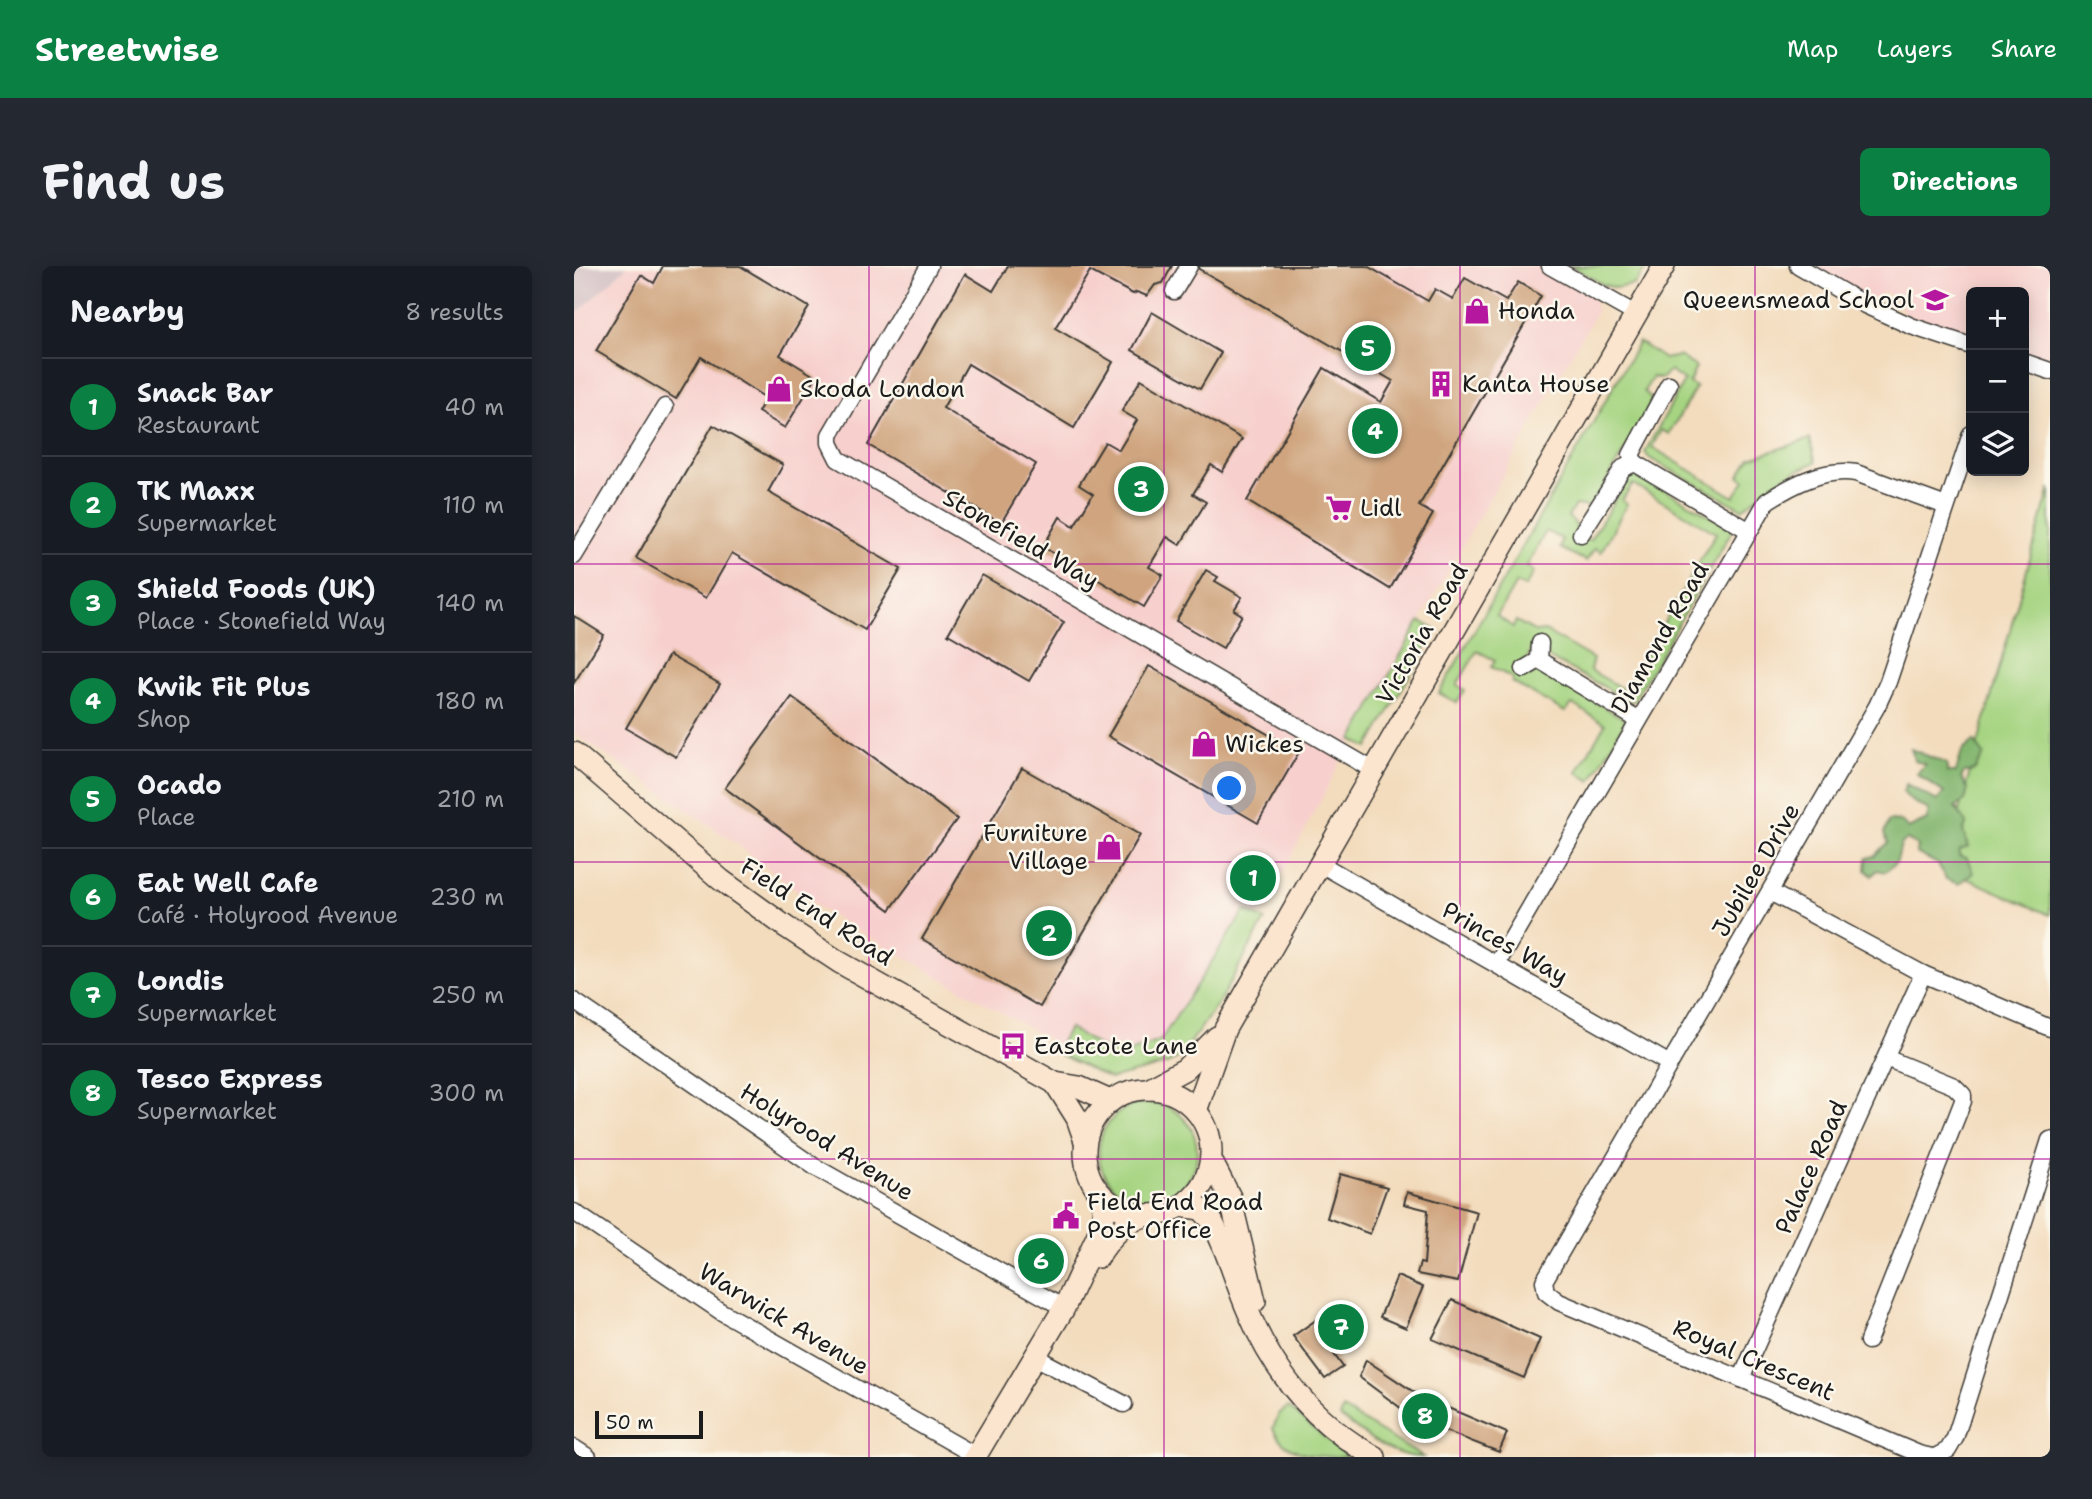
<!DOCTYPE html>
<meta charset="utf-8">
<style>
body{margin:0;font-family:"Shantell Sans",sans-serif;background:#242831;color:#f1f3f6}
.controls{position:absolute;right:21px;top:21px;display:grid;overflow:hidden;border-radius:10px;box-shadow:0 4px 18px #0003}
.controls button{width:63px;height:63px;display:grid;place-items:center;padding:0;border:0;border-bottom:2px solid #363941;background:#171b24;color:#f1f3f6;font:35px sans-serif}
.scale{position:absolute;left:21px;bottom:18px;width:108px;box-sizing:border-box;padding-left:7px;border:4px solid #1c1c1c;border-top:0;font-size:19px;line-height:24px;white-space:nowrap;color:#1c1c1c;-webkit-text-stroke:5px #fbf7ec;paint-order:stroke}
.you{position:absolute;left:656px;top:523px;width:24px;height:24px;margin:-18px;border:5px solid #fff;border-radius:50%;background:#1a73e8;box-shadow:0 0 0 10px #1a73e833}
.badge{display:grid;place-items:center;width:46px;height:46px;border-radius:50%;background:#0b8043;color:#fff;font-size:23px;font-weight:700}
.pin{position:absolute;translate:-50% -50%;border:4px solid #fff;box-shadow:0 2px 7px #0006}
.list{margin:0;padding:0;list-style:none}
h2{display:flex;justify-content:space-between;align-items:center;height:91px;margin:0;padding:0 28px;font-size:30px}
h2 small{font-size:23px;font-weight:400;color:#9ea1a6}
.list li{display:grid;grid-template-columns:46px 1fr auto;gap:21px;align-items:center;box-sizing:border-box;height:98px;padding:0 28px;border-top:2px solid #363941}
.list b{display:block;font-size:26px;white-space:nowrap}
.list p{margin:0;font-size:23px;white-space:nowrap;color:#9ea1a6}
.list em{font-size:23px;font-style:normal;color:#9ea1a6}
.icon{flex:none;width:38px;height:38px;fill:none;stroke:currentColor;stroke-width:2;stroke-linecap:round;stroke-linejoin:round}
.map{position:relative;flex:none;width:1476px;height:1191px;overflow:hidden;border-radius:10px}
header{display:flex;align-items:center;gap:42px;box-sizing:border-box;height:98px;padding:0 35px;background:#0b8043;color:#fff}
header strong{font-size:33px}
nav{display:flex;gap:38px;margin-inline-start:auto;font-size:24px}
.intro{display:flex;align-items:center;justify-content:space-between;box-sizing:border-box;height:168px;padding:0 42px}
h1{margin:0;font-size:49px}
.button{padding:18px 32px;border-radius:10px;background:#0b8043;color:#fff;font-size:24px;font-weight:700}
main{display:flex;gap:42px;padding:0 42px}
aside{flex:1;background:#171b24;border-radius:10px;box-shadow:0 4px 18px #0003}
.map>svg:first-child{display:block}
.built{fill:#f7d0cd}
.industrial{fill:#d2bec3}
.green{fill:#a6d481;stroke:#61784e;stroke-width:2;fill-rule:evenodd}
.forest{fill:#84b66f;stroke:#506946;stroke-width:2}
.building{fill:#cfa47e}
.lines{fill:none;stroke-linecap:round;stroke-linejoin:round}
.street-casing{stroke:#3c3934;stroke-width:19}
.secondary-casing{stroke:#3c3934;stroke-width:24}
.street{stroke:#fff;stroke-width:16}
.secondary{stroke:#fce5cf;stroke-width:21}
.grid{fill:none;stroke:#b5179e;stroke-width:2;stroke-opacity:0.55}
.labels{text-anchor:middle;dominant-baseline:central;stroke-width:5;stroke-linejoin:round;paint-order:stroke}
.poi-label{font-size:24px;fill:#1c1c1c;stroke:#fbf7ec;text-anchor:start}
.street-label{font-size:24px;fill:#1c1c1c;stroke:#fbf7ec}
</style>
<header>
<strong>Streetwise</strong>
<nav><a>Map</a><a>Layers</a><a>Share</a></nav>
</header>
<div class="intro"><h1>Find us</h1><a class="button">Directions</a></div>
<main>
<aside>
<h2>Nearby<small>8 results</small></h2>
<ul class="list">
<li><span class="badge">1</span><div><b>Snack Bar</b><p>Restaurant</p></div><em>40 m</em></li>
<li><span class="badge">2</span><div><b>TK Maxx</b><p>Supermarket</p></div><em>110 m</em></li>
<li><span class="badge">3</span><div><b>Shield Foods (UK)</b><p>Place · Stonefield Way</p></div><em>140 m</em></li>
<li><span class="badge">4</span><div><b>Kwik Fit Plus</b><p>Shop</p></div><em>180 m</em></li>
<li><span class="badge">5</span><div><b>Ocado</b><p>Place</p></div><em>210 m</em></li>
<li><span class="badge">6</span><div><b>Eat Well Cafe</b><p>Café · Holyrood Avenue</p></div><em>230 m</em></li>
<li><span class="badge">7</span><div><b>Londis</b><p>Supermarket</p></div><em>250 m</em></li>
<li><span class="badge">8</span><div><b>Tesco Express</b><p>Supermarket</p></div><em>300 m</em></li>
</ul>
</aside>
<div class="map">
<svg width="1476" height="1191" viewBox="0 0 1476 1191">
<rect width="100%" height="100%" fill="#fbf7ec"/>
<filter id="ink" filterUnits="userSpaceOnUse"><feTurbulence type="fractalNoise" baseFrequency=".0143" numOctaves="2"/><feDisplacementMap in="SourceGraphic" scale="14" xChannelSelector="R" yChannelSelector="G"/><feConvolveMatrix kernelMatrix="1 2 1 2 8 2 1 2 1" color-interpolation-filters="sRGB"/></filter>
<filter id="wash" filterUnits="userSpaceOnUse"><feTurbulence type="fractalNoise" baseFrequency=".00686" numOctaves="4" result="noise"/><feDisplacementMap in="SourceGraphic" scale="28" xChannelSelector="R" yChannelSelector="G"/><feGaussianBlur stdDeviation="1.57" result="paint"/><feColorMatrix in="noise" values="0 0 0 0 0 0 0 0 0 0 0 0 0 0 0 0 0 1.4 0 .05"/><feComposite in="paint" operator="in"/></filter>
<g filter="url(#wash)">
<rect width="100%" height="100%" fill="#f3dcbd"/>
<g class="built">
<path d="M53,0H1017L1022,46L778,474L695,633L611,767L524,802L248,644L164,579L0,467V50Z"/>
<path d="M1240,0H1476V96L1450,86V26H1397V68L1332,49L1326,40L1328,35L1311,26L1296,34Z"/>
</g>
<path class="industrial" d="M0,0H53L0,50Z"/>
<g class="green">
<path d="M997,0H1073L1061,18L1042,22L1030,19Z"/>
<path d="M1065,76L1090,93L1105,90L1122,101L1115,117L1122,121L1095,168L1087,164L1078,181L1160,231L1171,214L1165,210L1176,192L1236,173L1242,196L1209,211L1168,243L1075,192L1071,186L1110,115L1096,105L1087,113L1079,111L1070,125L1079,134L1018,241L1001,239L994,251L1000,256L1008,274H1016L1056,210L1064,208L1159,263L1059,436L973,391L959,377L955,389L947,399L954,411L966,404L1052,454L1017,515L1003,506L1031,458L998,438L991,446L938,416L939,412L917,401L921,394L903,385L883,419L891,424L883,437L865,427ZM1059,218L1142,267L1051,424L1016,404L1019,393L971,365L962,366L942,355L939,361L923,350L942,317L951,321L960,306L953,300L972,265L988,273L986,282L1012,295L1021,282L1027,286L1053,238L1048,234Z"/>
<path d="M1476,222V649L1369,602Z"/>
<path d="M846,355L862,364L794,482L778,474Z"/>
<path d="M671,644L691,654L645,736L607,790L593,798L536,813L481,786L495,762L530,783L556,786L587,774Z"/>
<circle cx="574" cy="886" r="49"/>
<path d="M714,1141L774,1191C745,1191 711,1191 699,1162L705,1148Z"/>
<path d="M769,1143L849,1191C816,1191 792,1169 766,1151Z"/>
</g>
<path class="forest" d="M1400,475L1410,489L1401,504L1390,507L1387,512L1394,523L1391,535L1381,541L1393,557L1389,565L1394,581L1386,584L1385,590L1393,592L1399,607L1385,618L1372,613L1364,598L1342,587L1343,580L1333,574L1327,578L1323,595L1312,606L1303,604L1298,610L1292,604L1293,592L1300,590L1314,576L1310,567L1315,555L1328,556L1334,563L1353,554L1355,544L1336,534L1329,526L1332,518L1363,535L1370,527L1343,508L1351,498L1341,495L1337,483L1373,498V506H1382L1388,485Z"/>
<g id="blocks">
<g class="building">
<path d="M89,0H166L235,41L206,89L242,111L211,162L184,146L192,132L127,91L102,133L22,85L67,9L80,17Z"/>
<path d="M434,0H598L589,17L581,19L573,30L563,26L559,28L516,5L481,62L539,96L500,162L394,98L369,142L462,198L427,257L294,179L391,8L419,25Z"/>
<path d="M625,0H793L854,35L861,23L879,33L891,12L932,35L944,16L967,30L845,240L859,248L816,323L673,235L750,102L807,136L819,115L625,3Z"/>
<path d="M578,46L647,87L626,123L558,84Z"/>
<path d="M567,113L668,173L648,206L637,199L619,228L632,236L606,279L593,271L575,301L589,309L570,341L469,281L486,251L500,260L519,228L505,219L531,176L545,184L563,154L548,145Z"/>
<path d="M139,159L209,199L194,226L327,303L291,364L158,287L132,332L62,292Z"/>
<path d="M632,304L644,311L641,315L668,331L660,344L668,349L649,382L602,355Z"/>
<path d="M408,309L490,356L455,415L374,368Z"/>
<path d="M0,350L30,369L0,417Z"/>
<path d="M95,389L146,418L102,491L52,462Z"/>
<path d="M575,400L725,486L684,557L534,470Z"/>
<path d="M218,431L383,553L316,644L151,522Z"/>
<path d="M448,502L566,569L466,741L348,673Z"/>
<path d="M766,908L813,921L796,968L753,952Z"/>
<path d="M833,926L903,946L884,1016L843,1008L846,997L850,998L854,944L830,938Z"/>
<path d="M823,1010L849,1021L832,1062L806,1051Z"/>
<path d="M878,1034L966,1073L950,1112L858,1073Z"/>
<path d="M765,1038L782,1065L757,1084L769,1101L751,1113L719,1070Z"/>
<path d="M792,1094L846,1130L933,1167L925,1186L843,1154L785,1111Z"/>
</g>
</g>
</g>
<g filter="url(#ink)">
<use href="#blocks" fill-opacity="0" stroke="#3c3934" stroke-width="2"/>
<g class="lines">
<g class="street-casing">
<g id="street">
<path d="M355,0L256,169V177L264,193L799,504"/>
<path d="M976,0L1063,49"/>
<path d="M1224,0L1291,39L1337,60L1397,80"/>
<path d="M600,25L615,0"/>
<path d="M1450,96L1476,105"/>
<path d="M1061,197L1174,264"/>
<path d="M1007,268L1049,202L1061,197L1057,189L1095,118"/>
<path d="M0,290L91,141"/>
<path d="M965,394L1064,454"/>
<path d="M950,403L965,394L966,377"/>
<path d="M745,597L1094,797"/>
<path d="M1196,626L1349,708L1476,762"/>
<path d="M923,698L1193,235C1220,218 1250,202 1282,207L1372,240"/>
<path d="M0,735L241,901L490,1042"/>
<path d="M0,946L146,1045L402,1190"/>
<path d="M1294,1075L1389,835V829L1380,820L1312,792"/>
<path d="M463,1092L550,1138"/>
<path d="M1167,1113L1349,708"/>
<path d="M0,1182L14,1191"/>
<path d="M1358,1191L1345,1188L985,1036L972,1026L970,1015L1303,440L1314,416L1397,168"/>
<path d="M1361,1191L1374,1184L1381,1172L1476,874"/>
</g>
</g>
<g class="secondary-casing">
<g id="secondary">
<path d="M0,487L147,614L212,661L265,696L481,817L505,821L536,835"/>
<path d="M481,817L503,852L511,875"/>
<path d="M574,823L611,803L643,771"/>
<circle cx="574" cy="886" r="63"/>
<path d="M622,845L651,763L1090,0"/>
<path d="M637,894L656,931L681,1035"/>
<path d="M606,940L627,943L638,955C653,984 661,1015 674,1045C700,1107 741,1158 801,1191"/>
<path d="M524,991C537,970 551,955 574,949"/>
<path d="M401,1191L490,1042L526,964L530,950L527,928"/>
</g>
</g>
<use href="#street" class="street"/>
<use href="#secondary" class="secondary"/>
</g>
</g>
<path class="grid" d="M295,0V1191M590,0V1191M886,0V1191M1181,0V1191M0,298H1476M0,596H1476M0,893H1476"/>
<defs>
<g id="school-bare" transform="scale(2.1)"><path d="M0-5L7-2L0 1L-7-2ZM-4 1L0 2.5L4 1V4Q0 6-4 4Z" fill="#b5179e" stroke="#fbf7ec" stroke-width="2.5" paint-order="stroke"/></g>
<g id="shop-bare" transform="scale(2.1)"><path d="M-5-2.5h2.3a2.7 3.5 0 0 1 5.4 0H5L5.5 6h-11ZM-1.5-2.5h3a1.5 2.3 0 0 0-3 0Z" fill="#b5179e" stroke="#fbf7ec" stroke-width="2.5" paint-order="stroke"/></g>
<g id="building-bare" transform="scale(2.1)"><path d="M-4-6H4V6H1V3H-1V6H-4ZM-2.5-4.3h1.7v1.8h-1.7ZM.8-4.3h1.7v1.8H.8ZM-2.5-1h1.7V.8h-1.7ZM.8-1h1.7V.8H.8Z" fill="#b5179e" stroke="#fbf7ec" stroke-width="2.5" paint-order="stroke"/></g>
<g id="supermarket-bare" transform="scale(2.1)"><path d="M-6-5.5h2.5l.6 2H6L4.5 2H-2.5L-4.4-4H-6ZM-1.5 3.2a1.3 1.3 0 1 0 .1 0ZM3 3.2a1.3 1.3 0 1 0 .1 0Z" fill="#b5179e" stroke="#fbf7ec" stroke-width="2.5" paint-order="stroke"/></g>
<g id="bus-bare" transform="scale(2.1)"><path d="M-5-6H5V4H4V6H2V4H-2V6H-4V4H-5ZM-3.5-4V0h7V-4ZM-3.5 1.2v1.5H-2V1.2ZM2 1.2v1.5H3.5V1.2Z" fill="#b5179e" stroke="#fbf7ec" stroke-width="2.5" paint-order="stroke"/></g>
<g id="civic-bare" transform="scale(2.1)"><path d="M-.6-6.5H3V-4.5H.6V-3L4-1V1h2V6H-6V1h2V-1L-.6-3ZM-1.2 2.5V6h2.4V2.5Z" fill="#b5179e" stroke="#fbf7ec" stroke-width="2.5" paint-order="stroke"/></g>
</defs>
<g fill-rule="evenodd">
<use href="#school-bare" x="1361" y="34"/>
<use href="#shop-bare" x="903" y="45"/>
<use href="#building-bare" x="867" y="118"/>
<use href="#shop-bare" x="205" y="123"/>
<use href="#supermarket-bare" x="765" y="242"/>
<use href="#shop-bare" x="630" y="478"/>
<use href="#shop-bare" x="535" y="581"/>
<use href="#bus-bare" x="439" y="780"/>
<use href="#civic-bare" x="492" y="950"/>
</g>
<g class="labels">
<g class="poi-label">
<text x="1340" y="34" text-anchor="end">Queensmead School</text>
<text x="924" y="45">Honda</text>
<text x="888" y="118">Kanta House</text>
<text x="226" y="123">Skoda London</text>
<text x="786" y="242">Lidl</text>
<text x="651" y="478">Wickes</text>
<text x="514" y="567" text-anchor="end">Furniture<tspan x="514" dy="28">Village</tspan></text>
<text x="460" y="780">Eastcote Lane</text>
<text x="513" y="936">Field End Road<tspan x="513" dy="28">Post Office</tspan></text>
</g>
<g class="street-label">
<text transform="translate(447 273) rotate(30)">Stonefield Way</text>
<text transform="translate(848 368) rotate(-60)">Victoria Road</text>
<text transform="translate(1086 372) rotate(-60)">Diamond Road</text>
<text transform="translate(1182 604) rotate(-60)">Jubilee Drive</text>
<text transform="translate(243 646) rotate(33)">Field End Road</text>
<text transform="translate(931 677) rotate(30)">Princes Way</text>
<text transform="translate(253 876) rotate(32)">Holyrood Avenue</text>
<text transform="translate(1237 901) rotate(-66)">Palace Road</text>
<text transform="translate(210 1053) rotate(31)">Warwick Avenue</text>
<text transform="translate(1180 1094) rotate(23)">Royal Crescent</text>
</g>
</g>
</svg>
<div class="controls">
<button>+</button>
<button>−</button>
<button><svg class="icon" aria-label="layers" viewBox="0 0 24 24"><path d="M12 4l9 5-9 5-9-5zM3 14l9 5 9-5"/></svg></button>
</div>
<div class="scale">50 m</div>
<div class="you"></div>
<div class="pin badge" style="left:679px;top:612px">1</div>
<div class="pin badge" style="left:475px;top:667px">2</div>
<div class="pin badge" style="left:567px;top:223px">3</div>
<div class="pin badge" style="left:801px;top:165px">4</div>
<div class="pin badge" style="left:794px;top:82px">5</div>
<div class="pin badge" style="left:467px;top:995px">6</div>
<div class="pin badge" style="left:767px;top:1061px">7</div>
<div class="pin badge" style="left:851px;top:1150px">8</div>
</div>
</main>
